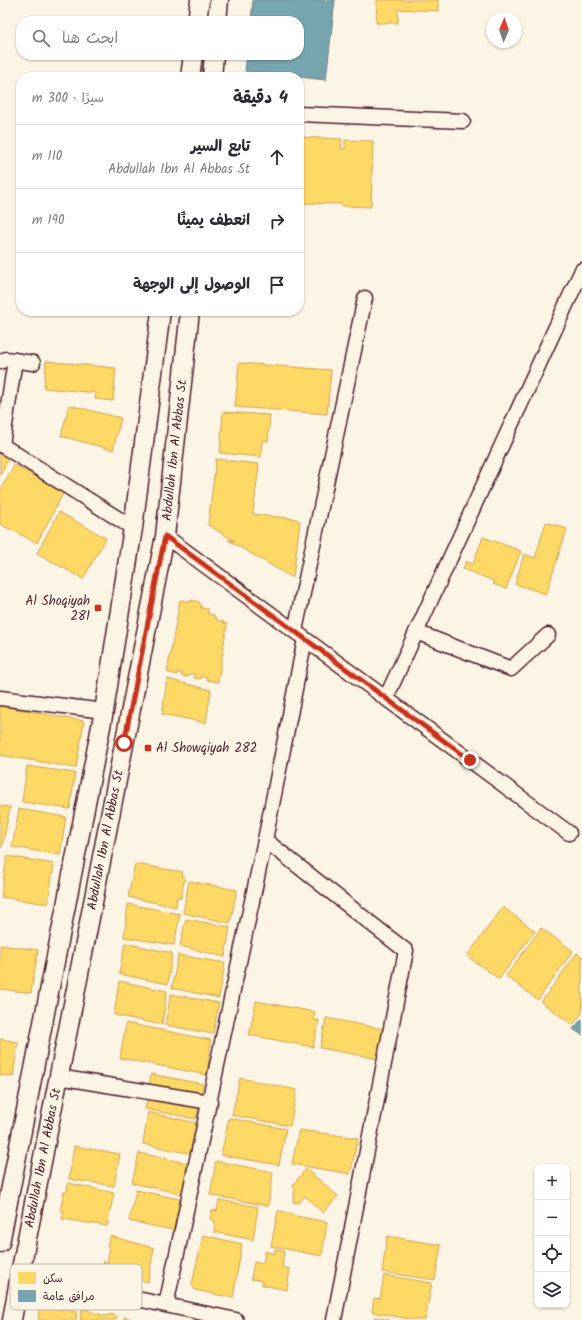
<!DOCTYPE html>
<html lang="ar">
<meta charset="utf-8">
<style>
body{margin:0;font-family:Kalam,"Playpen Sans Arabic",sans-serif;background:#f2f2f3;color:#2b2b33;direction:rtl}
.controls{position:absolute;right:12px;bottom:12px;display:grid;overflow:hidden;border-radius:8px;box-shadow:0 1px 3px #0004}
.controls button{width:36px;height:36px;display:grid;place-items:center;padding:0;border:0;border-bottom:1px solid #e1e1e2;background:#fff;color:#2b2b33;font:20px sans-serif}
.compass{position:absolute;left:486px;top:12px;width:36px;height:36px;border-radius:50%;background:#fff;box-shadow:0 1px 3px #0004;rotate:2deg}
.stop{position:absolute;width:12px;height:12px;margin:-9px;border:3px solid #c8321e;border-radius:50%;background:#fff}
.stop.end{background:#c8321e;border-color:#fff;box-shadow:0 1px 4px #0008}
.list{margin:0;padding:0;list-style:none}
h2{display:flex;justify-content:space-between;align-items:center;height:52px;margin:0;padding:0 16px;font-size:17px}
h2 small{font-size:13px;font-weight:400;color:#7c7c81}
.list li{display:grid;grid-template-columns:26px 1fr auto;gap:12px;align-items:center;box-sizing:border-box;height:64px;padding:0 16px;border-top:1px solid #e1e1e2}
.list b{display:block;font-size:15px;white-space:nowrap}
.list p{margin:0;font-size:13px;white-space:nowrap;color:#7c7c81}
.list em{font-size:13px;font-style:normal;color:#7c7c81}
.icon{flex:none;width:22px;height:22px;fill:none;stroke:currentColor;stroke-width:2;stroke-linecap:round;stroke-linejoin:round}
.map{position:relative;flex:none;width:582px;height:1320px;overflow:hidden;direction:ltr}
.search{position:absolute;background:#fff;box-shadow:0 1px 3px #0004;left:16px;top:16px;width:288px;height:44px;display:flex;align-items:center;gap:10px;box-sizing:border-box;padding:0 14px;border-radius:16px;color:#7c7c81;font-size:15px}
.panel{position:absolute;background:#fff;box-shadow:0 1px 3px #0004;left:16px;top:72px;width:288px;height:244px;border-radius:16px;direction:rtl}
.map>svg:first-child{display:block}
.homes{fill:#ffd966;stroke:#c9a154}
.public{fill:#76a5af;stroke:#697d87}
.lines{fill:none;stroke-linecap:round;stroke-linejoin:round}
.minor-casing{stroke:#4a1f2b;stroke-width:17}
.major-casing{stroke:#4a1f2b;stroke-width:21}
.minor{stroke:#fcf5e5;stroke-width:14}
.major{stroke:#fcf5e5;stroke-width:18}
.route{stroke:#c8321e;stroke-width:5}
.poi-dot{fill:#c8321e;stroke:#fcf5e5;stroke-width:1.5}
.labels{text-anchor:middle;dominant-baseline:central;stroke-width:4;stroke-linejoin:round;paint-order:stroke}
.street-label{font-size:13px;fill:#4a1f2b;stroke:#fcf5e5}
.poi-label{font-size:13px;fill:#4a1f2b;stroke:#fcf5e5;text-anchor:end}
.key{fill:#fcf5e5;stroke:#c7b5ad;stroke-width:1}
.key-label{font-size:11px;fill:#4a1f2b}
</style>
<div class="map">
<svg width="582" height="1320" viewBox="0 0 582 1320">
<rect width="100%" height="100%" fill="#fcf5e5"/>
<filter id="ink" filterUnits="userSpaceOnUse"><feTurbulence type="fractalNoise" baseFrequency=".025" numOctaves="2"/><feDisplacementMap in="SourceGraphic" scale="8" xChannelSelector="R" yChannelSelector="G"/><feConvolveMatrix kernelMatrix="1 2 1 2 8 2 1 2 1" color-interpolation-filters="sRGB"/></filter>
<g filter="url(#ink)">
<g class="homes">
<path d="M377,0H438V11L398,9V23H376Z"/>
<path d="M299,137L342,139L341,149H345V140L373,141L371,207L342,206V204L299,203Z"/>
<path d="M46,361L116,368L113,401L95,399L96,393L44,388Z"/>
<path d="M239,363L331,370L327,414L235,407Z"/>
<path d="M69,405L121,418L113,450L61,436Z"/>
<path d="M223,412L270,415L268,441L262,440L261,457L220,453Z"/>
<path d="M0,449L11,454L0,475Z"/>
<path d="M216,459L259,464L253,514L296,519L300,521L293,578L228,540L235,541L208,525Z"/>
<path d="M14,465L64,492L37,543L0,524V491Z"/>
<path d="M59,512L106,538L83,579L37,553Z"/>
<path d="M546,522L567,529L546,594L515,584L524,554L535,558Z"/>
<path d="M483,537L521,551L506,589L493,584L494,581L463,569L466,561L473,564Z"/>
<path d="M180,600L191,602V600L199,602L201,605V608L208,609V614L214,615V618H217V621H223V623L227,624L218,682L207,680V678L201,676V679L194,678L195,674H190L188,677L181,676L182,673L177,672V675L167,672Z"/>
<path d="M167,679L211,690L206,723L162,714Z"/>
<path d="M0,706L84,721L76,768L0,755Z"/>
<path d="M27,766L75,773L70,809L22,802Z"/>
<path d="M0,806L10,807L2,847H0Z"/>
<path d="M19,809L66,817L60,855L12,847Z"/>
<path d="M7,856L54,864L48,904L1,897Z"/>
<path d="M135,864L183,872L182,876L185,877L181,898L177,897L176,907L128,897Z"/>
<path d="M189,881L237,890L230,923L183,913Z"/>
<path d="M128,904L180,914L174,945L124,937Z"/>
<path d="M503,907L535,931L499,979L467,956Z"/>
<path d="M186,919L230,927L225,957L180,946Z"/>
<path d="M541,928L573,951L538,1000L506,976Z"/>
<path d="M125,943L172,953L168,984L119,974Z"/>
<path d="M0,945L38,950L31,993L0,989Z"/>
<path d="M577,953L582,957V1013L573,1025L541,1002Z"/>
<path d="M178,955L225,963L219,998L172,988Z"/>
<path d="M119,981L167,991L162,1025L114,1015Z"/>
<path d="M171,994L219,1003L213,1034L165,1025Z"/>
<path d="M256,1001L315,1012L314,1020H319L313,1047L249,1035Z"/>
<path d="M326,1018L383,1029L379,1059L320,1048Z"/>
<path d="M126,1023L211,1040L207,1075L120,1058Z"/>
<path d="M0,1039L18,1042L13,1077L0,1075Z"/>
<path d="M151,1074L203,1084L196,1119L145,1109Z"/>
<path d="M240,1078L297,1090L290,1126L232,1115Z"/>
<path d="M148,1112L196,1123L192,1154L143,1144Z"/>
<path d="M229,1118L286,1129L279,1165L221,1155Z"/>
<path d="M299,1130L358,1138L350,1174L292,1164Z"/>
<path d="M74,1146L120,1154L114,1186L69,1179Z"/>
<path d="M139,1153L187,1163L186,1171H189L187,1186H184L183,1194L132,1183Z"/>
<path d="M216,1161L273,1172L268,1206L210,1195Z"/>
<path d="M306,1169L338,1196L323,1213L305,1196L299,1203L293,1202L295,1189L292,1186Z"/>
<path d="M68,1183L114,1193L107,1226L62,1219L64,1211H60L64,1192L67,1191Z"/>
<path d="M136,1190L184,1200L178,1231L129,1221Z"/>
<path d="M219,1200L258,1207L253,1240L214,1232L215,1221L210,1219L212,1210L217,1211Z"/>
<path d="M278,1211L291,1213V1215L327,1222L322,1256L271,1246Z"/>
<path d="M203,1235L242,1244L233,1298L195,1290L192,1284Z"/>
<path d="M110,1236L154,1248L148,1282L102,1272L104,1261L107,1263L110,1246H107Z"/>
<path d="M387,1236L441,1245L435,1280L382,1272Z"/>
<path d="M275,1249L284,1251L282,1267L290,1269L287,1290L262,1285V1281L251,1279L254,1262L263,1264L265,1251L274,1254Z"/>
<path d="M384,1275L432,1283L425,1320H415L372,1312L374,1298L380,1299Z"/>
<path d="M40,1306L77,1312L76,1320H38Z"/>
<path d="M82,1309L89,1310L91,1312L106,1316L111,1314L116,1316V1320H80Z"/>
<path d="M124,1317L137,1320H124Z"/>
<path d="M375,1317L389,1320H374Z"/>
</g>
<g class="public">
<path d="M253,0H335L326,80L245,71L247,55H299V21H251Z"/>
<path d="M582,1019V1035L573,1029Z"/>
</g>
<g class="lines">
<g class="minor-casing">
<g id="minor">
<path d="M299,114L463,121"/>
<path d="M0,362L6,359L33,363"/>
<path d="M0,444L133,528"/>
<path d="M2,445L15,360"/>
<path d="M165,536L569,833"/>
<path d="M295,631L365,298"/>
<path d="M416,632L511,669L548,635"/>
<path d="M0,698L104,711"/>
<path d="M386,698L582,270"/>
<path d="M265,840L406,951L334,1320"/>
<path d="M58,1077L210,1102"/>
<path d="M20,1274L236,1320"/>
<path d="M166,1305L265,840L305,639"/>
</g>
</g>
<g class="major-casing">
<g id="major">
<path d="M197,21L200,0"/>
<path d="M217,21L219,0"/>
<path d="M190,77L193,55"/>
<path d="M212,77L214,55"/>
<path d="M0,1243L104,711L133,528L161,311"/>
<path id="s1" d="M12,1320L20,1274L165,536L190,311"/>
</g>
</g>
<use href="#minor" class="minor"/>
<use href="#major" class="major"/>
</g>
</g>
<g class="lines" filter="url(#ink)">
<path class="route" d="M124,743L165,536L470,760"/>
</g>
<g class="poi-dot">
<rect x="94" y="604" width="8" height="8" rx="2"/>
<rect x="144" y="744" width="8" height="8" rx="2"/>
</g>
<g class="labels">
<g class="street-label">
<text stroke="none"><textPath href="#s1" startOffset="885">Abdullah Ibn Al Abbas St</textPath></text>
<text stroke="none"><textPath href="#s1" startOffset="489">Abdullah Ibn Al Abbas St</textPath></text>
<text stroke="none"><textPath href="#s1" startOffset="165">Abdullah Ibn Al Abbas St</textPath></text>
</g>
<g class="poi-label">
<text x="90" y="601">Al Shoqiyah<tspan x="90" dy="15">281</tspan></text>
<text x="156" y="748" text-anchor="start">Al Showqiyah 282</text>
</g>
</g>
<rect x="10" y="1264" width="132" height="46" rx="6" class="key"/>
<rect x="18" y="1272" width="18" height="12" fill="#ffd966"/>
<rect x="18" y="1290" width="18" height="12" fill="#76a5af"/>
<g class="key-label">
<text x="43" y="1282">سكن</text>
<text x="43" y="1300">مرافق عامة</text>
</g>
</svg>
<div class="controls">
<button>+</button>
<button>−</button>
<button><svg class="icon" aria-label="locate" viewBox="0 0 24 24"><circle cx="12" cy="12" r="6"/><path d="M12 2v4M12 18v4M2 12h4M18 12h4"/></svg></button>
<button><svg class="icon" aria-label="layers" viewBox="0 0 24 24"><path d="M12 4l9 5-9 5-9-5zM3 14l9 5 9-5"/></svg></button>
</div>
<svg class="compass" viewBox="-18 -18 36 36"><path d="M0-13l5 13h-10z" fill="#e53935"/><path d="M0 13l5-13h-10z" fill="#7c7c81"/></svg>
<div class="stop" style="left:124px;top:743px"></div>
<div class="stop end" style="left:470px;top:760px"></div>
<div class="search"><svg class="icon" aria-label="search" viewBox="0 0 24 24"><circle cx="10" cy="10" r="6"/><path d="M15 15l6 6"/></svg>ابحث هنا</div>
<section class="panel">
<h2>4 دقيقة<small>سيرًا · 300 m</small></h2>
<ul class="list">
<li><svg class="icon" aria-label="ahead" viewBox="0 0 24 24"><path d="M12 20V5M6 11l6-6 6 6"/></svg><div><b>تابع السير</b><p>Abdullah Ibn Al Abbas St</p></div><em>110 m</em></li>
<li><svg class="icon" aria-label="right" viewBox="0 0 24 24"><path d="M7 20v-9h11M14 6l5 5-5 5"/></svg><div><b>انعطف يمينًا</b></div><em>190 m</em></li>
<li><svg class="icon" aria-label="arrive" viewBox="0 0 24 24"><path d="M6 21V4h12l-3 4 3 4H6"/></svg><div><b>الوصول إلى الوجهة</b></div></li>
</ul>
</section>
</div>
